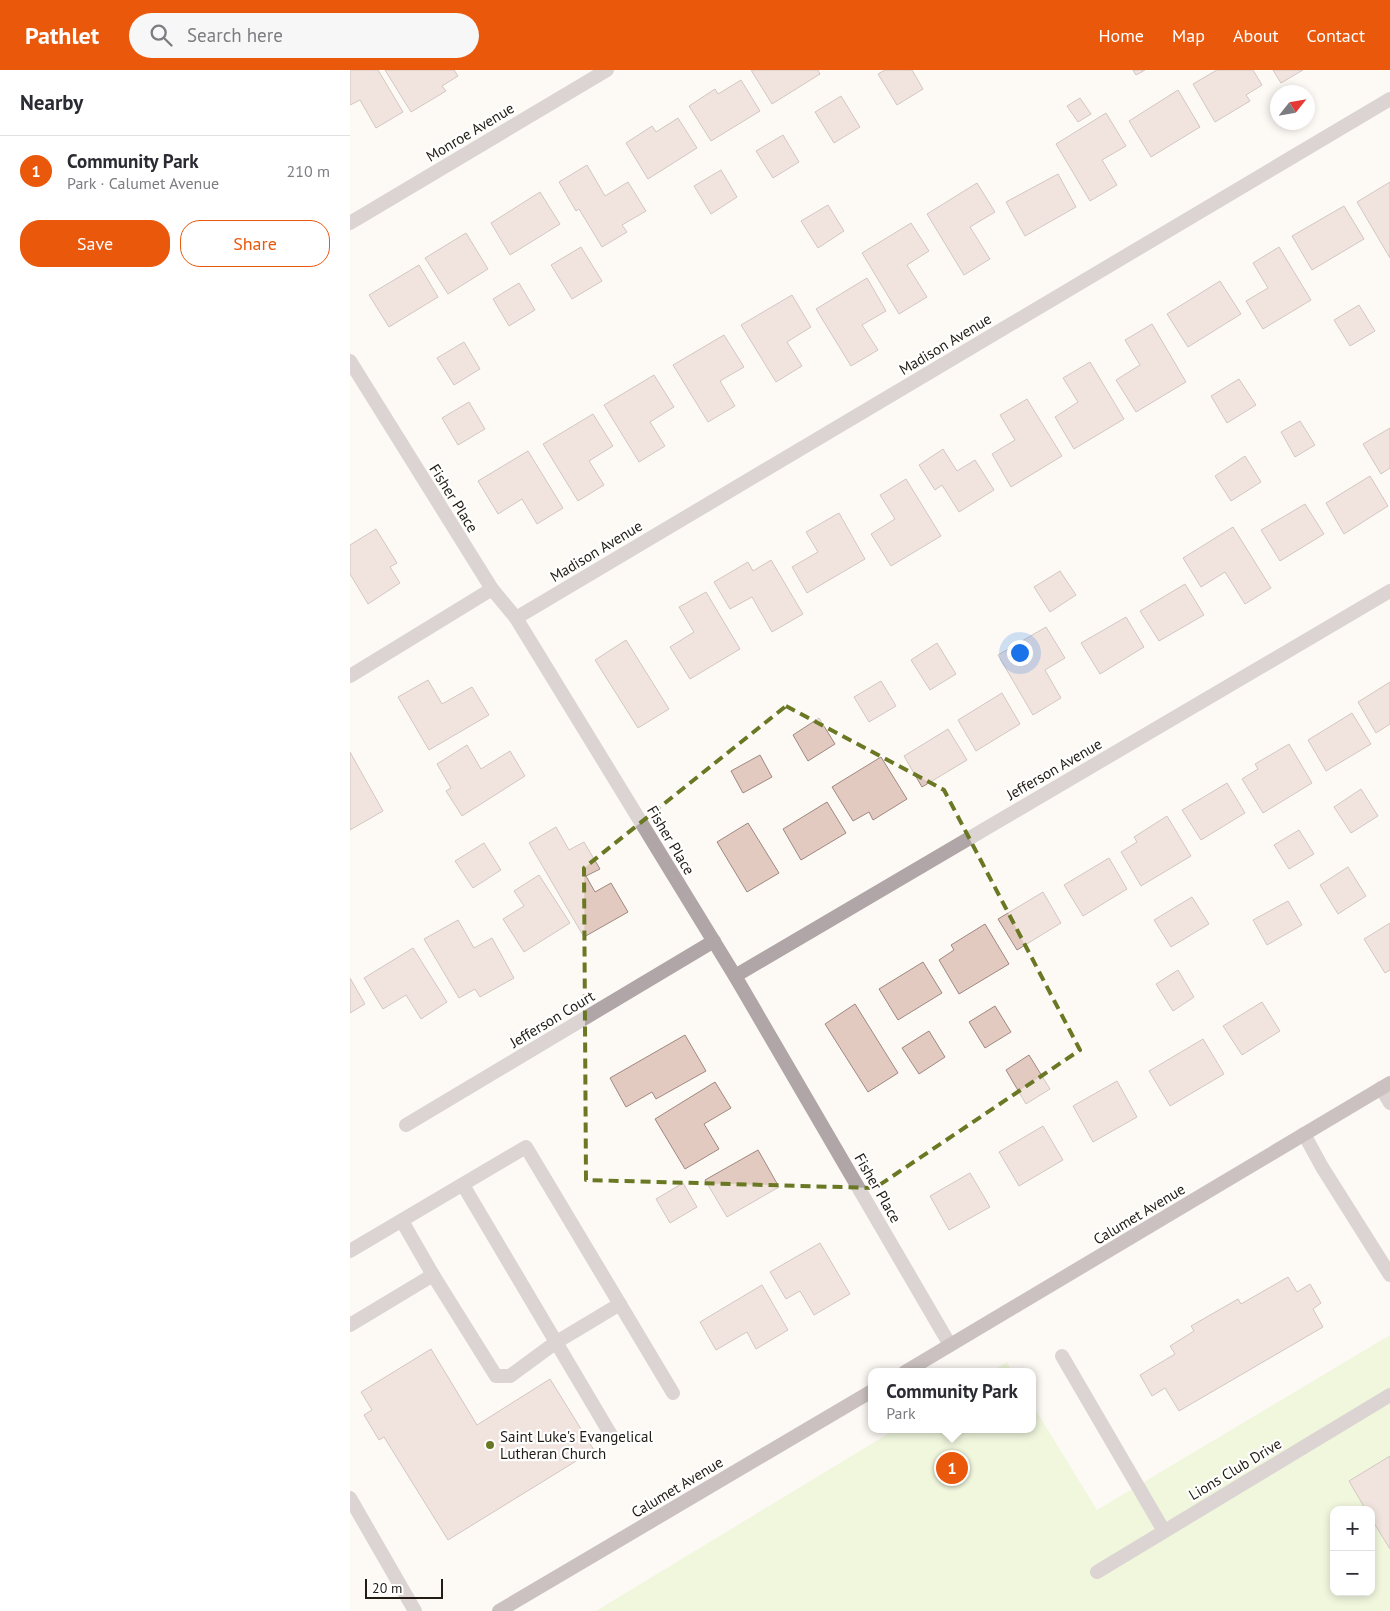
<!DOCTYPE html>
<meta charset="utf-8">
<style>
body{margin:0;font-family:"PT Sans",sans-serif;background:#f7f7f7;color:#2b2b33}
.controls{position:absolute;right:15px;bottom:15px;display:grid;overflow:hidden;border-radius:10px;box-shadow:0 2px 8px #0003}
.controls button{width:45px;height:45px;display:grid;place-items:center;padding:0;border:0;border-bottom:1px solid #e1e1e2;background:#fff;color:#2b2b33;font:25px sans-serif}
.compass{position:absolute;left:920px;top:15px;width:45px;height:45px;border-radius:50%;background:#fff;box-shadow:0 2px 8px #0003;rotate:59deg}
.scale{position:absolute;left:15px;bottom:12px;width:78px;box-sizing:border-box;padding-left:5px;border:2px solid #221c15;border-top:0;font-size:14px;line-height:18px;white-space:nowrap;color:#221c15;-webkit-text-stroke:4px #fff;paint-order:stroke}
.you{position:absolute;left:669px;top:582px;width:18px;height:18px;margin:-12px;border:4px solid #fff;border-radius:50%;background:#1a73e8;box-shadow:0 0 0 8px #1a73e833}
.badge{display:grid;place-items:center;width:32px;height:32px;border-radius:50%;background:#ea580c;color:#fff;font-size:16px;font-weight:700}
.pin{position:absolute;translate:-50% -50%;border:2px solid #fff;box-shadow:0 1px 5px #0006}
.popup{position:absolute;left:518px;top:1298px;width:168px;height:65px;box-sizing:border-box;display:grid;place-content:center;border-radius:10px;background:#fff;filter:drop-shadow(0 1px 4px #0005);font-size:16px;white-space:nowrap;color:#7c7c81}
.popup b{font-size:19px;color:#2b2b33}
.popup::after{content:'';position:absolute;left:50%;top:100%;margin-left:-10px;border:10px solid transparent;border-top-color:#fff}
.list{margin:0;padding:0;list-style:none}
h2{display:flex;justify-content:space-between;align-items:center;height:65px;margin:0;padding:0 20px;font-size:21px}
h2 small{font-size:16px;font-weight:400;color:#7c7c81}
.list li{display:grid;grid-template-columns:32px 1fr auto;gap:15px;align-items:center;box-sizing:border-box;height:70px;padding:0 20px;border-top:1px solid #e1e1e2}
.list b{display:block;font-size:19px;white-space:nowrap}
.list p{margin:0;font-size:16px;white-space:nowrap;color:#7c7c81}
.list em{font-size:16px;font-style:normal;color:#7c7c81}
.actions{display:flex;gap:10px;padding:15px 20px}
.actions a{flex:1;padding:11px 0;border:1px solid #ea580c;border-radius:20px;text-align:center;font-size:18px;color:#ea580c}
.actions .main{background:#ea580c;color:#fff}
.icon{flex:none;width:28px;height:28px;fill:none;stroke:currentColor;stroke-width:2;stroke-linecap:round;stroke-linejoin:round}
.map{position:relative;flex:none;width:1040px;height:1541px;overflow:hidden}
header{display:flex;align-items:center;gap:30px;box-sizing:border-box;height:70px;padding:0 25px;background:#ea580c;color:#fff}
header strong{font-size:24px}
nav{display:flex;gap:28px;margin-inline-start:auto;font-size:18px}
.search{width:350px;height:45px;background:#f7f7f7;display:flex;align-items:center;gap:12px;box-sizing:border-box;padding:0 18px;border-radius:28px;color:#7c7c81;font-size:19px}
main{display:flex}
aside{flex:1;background:#fff}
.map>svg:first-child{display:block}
.green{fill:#e1f3bf;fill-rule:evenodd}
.building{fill:#e3cac1;stroke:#a08880}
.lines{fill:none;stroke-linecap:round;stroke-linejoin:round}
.service{stroke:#b1a6a7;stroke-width:14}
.minor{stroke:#b1a6a7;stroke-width:14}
.tertiary{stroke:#b1a6a7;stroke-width:14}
.secondary{stroke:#8e7d80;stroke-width:14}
.marked{fill:none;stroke:#6a7824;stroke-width:4;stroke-dasharray:10 6;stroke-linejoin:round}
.poi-dot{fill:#6a7824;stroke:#fff;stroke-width:2}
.labels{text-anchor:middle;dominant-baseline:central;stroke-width:4.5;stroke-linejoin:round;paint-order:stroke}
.street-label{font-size:15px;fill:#221c15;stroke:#fff}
.poi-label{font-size:15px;fill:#221c15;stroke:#fff;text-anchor:start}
</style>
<header>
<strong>Pathlet</strong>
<div class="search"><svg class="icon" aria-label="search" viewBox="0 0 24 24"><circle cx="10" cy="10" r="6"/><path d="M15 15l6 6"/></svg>Search here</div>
<nav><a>Home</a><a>Map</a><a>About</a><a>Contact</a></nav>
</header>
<main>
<aside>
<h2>Nearby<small></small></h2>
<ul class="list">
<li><span class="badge">1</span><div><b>Community Park</b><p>Park · Calumet Avenue</p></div><em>210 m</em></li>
</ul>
<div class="actions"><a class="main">Save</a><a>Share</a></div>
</aside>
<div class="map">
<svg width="1040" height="1541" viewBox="0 0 1040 1541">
<rect width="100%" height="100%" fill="#fdfaf6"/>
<g class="green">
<path d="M1040,1265V1541H246L546,1359H682V1334L747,1440ZM984,1440H1021V1522H984Z"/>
<path d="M657,1292L662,1302H641Z"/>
</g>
<g class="building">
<path d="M0,0H28L53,42L26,58L10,30L0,35Z"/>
<path d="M35,0H104L108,6L92,16L96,21L61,42Z"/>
<path d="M401,0H468L470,4L422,34Z"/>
<path d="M535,0H562L573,19L547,35L528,4Z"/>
<path d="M783,0H795L786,5Z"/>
<path d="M867,0H903L912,15L896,25L900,31L865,52L843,14Z"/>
<path d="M923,0H953L931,13Z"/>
<path d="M391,10L410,41L361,71L339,36L365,19L368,24Z"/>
<path d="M828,20L850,57L801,87L779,51Z"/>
<path d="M491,26L510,57L484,73L465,42Z"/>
<path d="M730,28L741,44L728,52L717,36Z"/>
<path d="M756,43L776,76L752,90L767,115L740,131L706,74Z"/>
<path d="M328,48L347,78L298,109L276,73L302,56L306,62Z"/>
<path d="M433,65L449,92L423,108L406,81Z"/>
<path d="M237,95L255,126L278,112L296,141L272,155L277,162L252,177L229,139L226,141L209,112Z"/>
<path d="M371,100L387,127L361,144L344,116Z"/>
<path d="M708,104L726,137L675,166L656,132Z"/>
<path d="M1040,112V188L1007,132Z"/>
<path d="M627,113L645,142L620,157L640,189L614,205L577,144Z"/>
<path d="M190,122L210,154L160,185L141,153Z"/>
<path d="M478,135L494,161L468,178L451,151Z"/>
<path d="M994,136L1014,169L962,200L942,166Z"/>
<path d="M561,153L579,181L557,195L577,227L549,244L512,183Z"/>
<path d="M116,163L138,199L98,224L75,188Z"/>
<path d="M231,177L252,211L222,229L201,195Z"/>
<path d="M929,177L961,230L913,259L896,231L918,218L903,193Z"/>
<path d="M69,195L88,227L39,257L19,225Z"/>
<path d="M517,208L536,241L512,255L528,280L501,296L466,239Z"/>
<path d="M870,211L891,244L838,277L817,244Z"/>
<path d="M169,213L185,240L159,256L143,229Z"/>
<path d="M442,225L461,257L437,272L452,296L426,312L391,255Z"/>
<path d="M1009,235L1025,261L1000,276L984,250Z"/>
<path d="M802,254L836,312L786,342L766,310L790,295L775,270Z"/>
<path d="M374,265L394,297L370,311L385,336L358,352L323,295Z"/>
<path d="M114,272L130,299L104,315L87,288Z"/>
<path d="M740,292L774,349L724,379L705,347L728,332L713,308Z"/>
<path d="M304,305L324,337L300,352L315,376L289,392L254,335Z"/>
<path d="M889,309L906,335L877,353L861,326Z"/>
<path d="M677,329L712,386L661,417L642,384L665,370L650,345Z"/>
<path d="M119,332L135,359L108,375L92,348Z"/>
<path d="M243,344L263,376L239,391L254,415L228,431L193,374Z"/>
<path d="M950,351L965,375L945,387L931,362Z"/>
<path d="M1040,358V398L1031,404L1013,374Z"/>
<path d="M593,379L607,401L625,390L644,420L609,442L592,415L585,420L569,395Z"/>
<path d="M178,381L213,438L187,454L172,429L148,444L128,411Z"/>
<path d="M895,386L911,412L881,431L865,406Z"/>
<path d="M1020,406L1038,436L994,464L976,433Z"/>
<path d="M556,409L591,466L541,496L521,464L545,449L530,425Z"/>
<path d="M955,434L974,464L930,491L911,460Z"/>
<path d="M489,443L515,489L457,523L442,497L468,482L456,462Z"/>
<path d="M883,457L921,518L895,534L875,502L851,517L833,488Z"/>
<path d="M26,459L47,493L40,497L50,513L18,534L0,504V475Z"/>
<path d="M421,490L453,544L422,562L402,527L380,539L364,512L398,492L403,501Z"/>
<path d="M710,501L726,525L700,542L684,517Z"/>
<path d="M835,514L854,545L809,571L790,541Z"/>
<path d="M356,522L390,579L340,609L320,577L344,562L329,537Z"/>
<path d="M776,547L794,577L750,604L731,573Z"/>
<path d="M696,557L715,588L695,600L711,628L683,645L648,585Z"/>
<path d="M276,570L319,639L288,658L245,590Z"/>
<path d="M587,573L606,604L580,620L561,590Z"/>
<path d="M78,610L92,634L122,617L139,645L79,680L48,627Z"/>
<path d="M531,611L546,636L519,652L504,627Z"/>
<path d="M1040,612V654L1026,663L1008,632Z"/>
<path d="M652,623L670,654L626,681L608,650Z"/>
<path d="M1002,643L1021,674L976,701L958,670Z"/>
<path d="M469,648L485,674L458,691L443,665Z"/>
<path d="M598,659L617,690L572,717L554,686Z"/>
<path d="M939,674L962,713L913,743L892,709L908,699L905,694Z"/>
<path d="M117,675L131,699L160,681L175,706L112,746L96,721L101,718L87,694Z"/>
<path d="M0,682L33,741L0,760Z"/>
<path d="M410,685L422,707L393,723L381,701Z"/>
<path d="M531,687L557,729L523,750L519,742L503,751L482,717Z"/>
<path d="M877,713L895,743L851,770L832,740Z"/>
<path d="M1011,719L1028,746L1001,763L984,737Z"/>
<path d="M477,732L496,763L451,790L433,759Z"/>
<path d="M817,746L841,786L791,816L771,782L787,772L784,767Z"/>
<path d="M398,753L429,803L397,822L367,772Z"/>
<path d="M206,757L219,780L234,772L250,799L236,806L245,822L261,813L278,842L234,867L179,773Z"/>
<path d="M949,760L964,784L939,799L924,775Z"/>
<path d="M134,773L151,800L123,818L105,791Z"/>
<path d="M759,788L777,819L733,846L714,815Z"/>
<path d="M998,797L1016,826L988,844L970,815Z"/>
<path d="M189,805L220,853L174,882L153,849L174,836L164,821Z"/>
<path d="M693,822L711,853L667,880L648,849Z"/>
<path d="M842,827L859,854L821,877L804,850Z"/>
<path d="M938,831L952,855L917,875L903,850Z"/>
<path d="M108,850L124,878L142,868L164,908L130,927L125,919L109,928L74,869Z"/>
<path d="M1040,853V900L1035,903L1014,869Z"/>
<path d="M635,854L659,894L609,924L589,890L604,880L601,875Z"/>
<path d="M63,878L97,932L71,949L56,925L33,939L14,908Z"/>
<path d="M573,892L592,923L548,950L529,919Z"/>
<path d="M828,900L844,927L823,941L806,914Z"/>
<path d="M0,908L15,934L0,943Z"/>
<path d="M912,932L930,961L892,985L873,956Z"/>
<path d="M505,934L548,1003L518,1022L475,954Z"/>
<path d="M645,936L661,962L635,978L619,952Z"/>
<path d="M579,961L595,987L569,1004L552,978Z"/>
<path d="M335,965L356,1001L306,1029L302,1022L276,1037L260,1008Z"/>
<path d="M853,969L874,1004L820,1036L799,1001Z"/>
<path d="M679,985L700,1019L676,1034L656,1000Z"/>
<path d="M767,1011L787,1047L743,1072L723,1036Z"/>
<path d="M365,1012L381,1038L354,1054L369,1079L335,1099L305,1049Z"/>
<path d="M693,1056L713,1090L669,1116L649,1082Z"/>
<path d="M408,1080L429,1117L377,1147L355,1110Z"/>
<path d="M620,1103L640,1137L599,1160L580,1126Z"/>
<path d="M333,1113L347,1137L320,1153L306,1129Z"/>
<path d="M470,1173L500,1224L464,1245L450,1221L436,1229L420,1202Z"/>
<path d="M938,1207L947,1222L960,1214L971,1233L963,1239L973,1257L829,1341L815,1318L802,1326L790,1305L825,1284L820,1276L844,1261L841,1256L888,1229L891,1234Z"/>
<path d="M412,1215L438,1260L406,1279L397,1262L366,1280L350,1252Z"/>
<path d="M81,1279L127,1355L200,1309L244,1380L98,1470L34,1367L29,1370L14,1345L22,1340L11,1322Z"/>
<path d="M1040,1386V1479L1021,1448V1440H1016L999,1411Z"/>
</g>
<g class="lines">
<g class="service">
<path d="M1031,1018L1040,1033"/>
<path d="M954,1064L972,1097L1040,1205"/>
<path d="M113,1115L261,1365"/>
<path d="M52,1151L83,1205"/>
<path d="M0,1181L176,1077L323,1323"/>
<path d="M0,1255L83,1205L146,1306H160L205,1273L270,1234"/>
<path d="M712,1286L814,1461"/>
</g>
<g class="minor">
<path d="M0,153L257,0"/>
<path d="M0,291L142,519L166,548L385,906L600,1275"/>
<path d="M166,548L1040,29"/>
<path d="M0,606L142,519"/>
<path d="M385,906L1040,521"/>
<path d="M56,1055L364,871"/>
<path d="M747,1502L1040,1325"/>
</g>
<path class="tertiary" d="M0,1428L65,1541"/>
<g class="secondary">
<path d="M555,1302L1040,1013"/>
<path d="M149,1541L522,1321"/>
</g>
</g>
<path d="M0 0H1040V1541H0ZM436,636L594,720L730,980L525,1118L236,1110L234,798Z" fill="#fdfaf6" fill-opacity=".55" fill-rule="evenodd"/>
<path class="marked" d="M436,636L594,720L730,980L525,1118L236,1110L234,798Z"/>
<circle class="poi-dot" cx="140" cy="1375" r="5"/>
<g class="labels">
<g class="street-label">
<text transform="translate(120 62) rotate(-31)">Monroe Avenue</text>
<text transform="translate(595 274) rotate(-31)">Madison Avenue</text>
<text transform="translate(104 428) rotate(58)">Fisher Place</text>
<text transform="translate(246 481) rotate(-31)">Madison Avenue</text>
<text transform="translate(704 699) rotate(-30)">Jefferson Avenue</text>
<text transform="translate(321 770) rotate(59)">Fisher Place</text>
<text transform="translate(202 949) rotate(-31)">Jefferson Court</text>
<text transform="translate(528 1118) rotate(60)">Fisher Place</text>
<text transform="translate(789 1144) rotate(-31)">Calumet Avenue</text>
<text transform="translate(885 1399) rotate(-31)">Lions Club Drive</text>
<text transform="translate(327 1417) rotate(-31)">Calumet Avenue</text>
</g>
<g class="poi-label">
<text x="150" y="1366">Saint Luke's Evangelical<tspan x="150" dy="17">Lutheran Church</tspan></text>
</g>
</g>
</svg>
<div class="controls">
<button>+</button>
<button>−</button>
</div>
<svg class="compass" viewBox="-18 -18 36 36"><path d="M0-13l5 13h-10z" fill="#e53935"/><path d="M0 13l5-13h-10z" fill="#7c7c81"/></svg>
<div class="scale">20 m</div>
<div class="you"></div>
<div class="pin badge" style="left:602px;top:1398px">1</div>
<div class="popup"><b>Community Park</b>Park</div>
</div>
</main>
